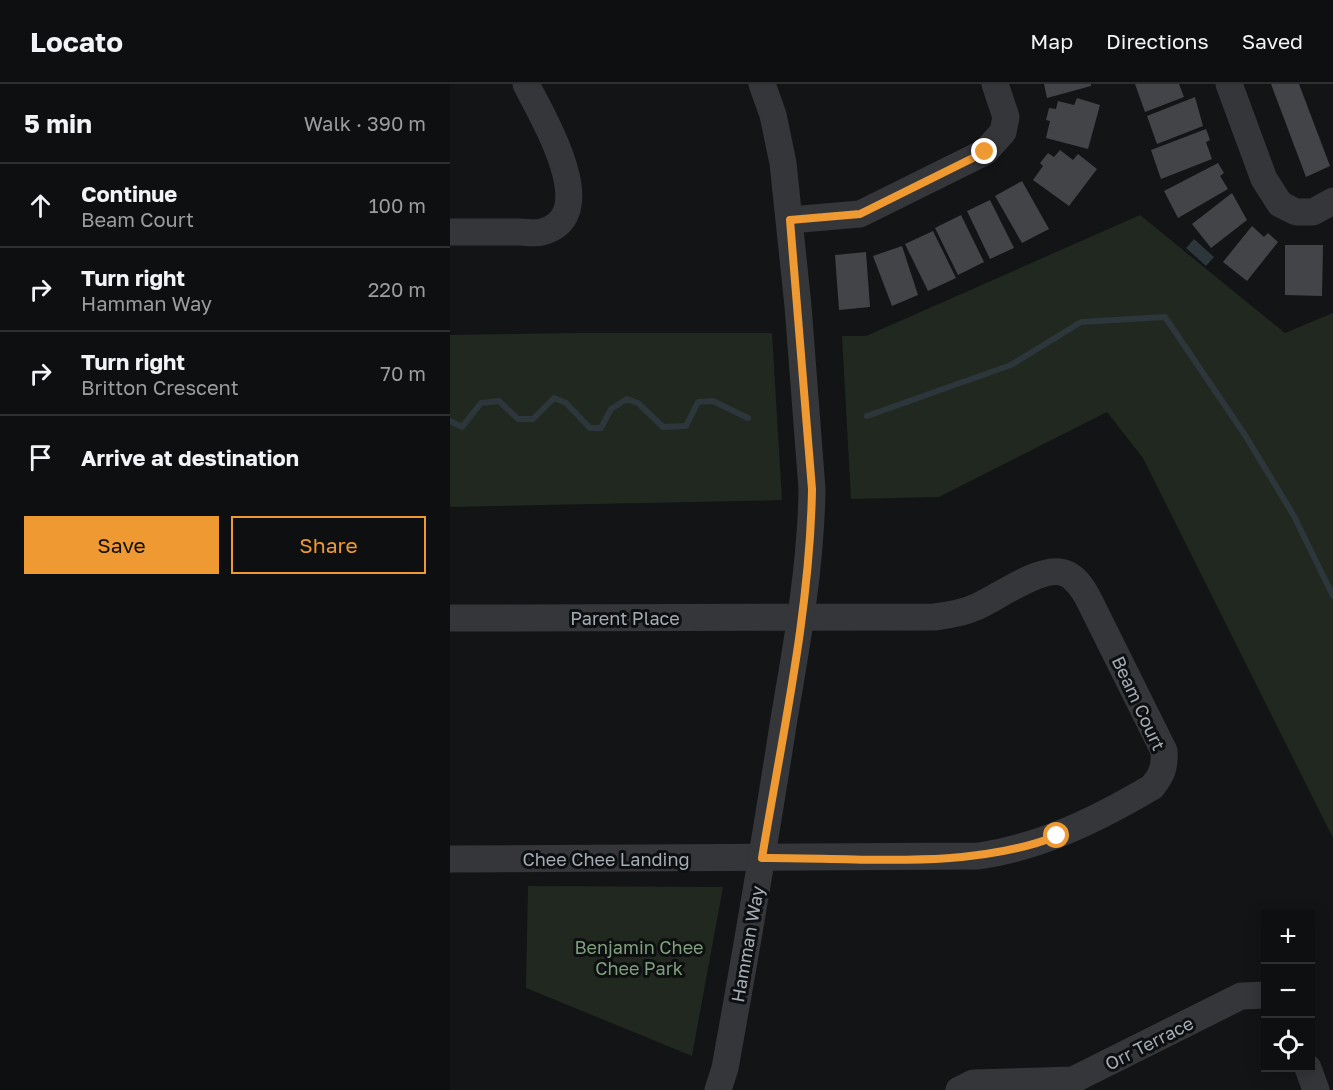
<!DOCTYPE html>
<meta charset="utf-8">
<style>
body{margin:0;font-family:"Golos Text",sans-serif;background:#1c1d1e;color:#f1f3f6}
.controls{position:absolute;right:18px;bottom:18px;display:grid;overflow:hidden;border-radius:0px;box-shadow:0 3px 15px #0003}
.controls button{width:54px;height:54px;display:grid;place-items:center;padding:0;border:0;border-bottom:2px solid #2e2f30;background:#0e0f10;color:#f1f3f6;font:30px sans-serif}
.stop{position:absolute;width:18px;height:18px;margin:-14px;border:4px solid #ef9932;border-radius:50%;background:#fff}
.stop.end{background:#ef9932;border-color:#fff;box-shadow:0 2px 6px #0008}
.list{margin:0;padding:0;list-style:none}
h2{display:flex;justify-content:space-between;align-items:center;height:78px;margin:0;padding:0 24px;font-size:26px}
h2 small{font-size:20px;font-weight:400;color:#9b9c9f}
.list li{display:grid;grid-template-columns:39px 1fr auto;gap:18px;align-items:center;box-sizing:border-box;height:84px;padding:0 24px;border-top:2px solid #2e2f30}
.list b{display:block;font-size:22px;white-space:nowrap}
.list p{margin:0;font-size:20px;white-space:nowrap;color:#9b9c9f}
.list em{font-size:20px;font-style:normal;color:#9b9c9f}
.actions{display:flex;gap:12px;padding:18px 24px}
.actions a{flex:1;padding:14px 0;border:2px solid #ef9932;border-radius:0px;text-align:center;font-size:21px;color:#ef9932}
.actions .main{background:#ef9932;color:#111}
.icon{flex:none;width:33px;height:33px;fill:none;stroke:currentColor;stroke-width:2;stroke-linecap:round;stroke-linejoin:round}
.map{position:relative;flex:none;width:883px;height:1006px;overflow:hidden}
header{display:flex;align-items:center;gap:36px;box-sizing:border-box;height:84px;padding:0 30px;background:#0e0f10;border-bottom:2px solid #2e2f30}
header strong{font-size:28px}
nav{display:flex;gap:33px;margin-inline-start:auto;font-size:21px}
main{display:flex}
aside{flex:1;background:#0e0f10}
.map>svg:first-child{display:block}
.green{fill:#202820}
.water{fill:#2c363b}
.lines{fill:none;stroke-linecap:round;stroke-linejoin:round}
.stream{stroke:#2c363b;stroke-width:6}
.building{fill:#424448}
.minor{stroke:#35363a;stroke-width:27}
.route{stroke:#ef9932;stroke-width:8}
.labels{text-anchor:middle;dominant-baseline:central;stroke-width:6;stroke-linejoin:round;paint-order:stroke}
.street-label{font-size:18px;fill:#a5acb5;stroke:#0e0f10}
.park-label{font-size:18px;fill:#7fa07c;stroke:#0e0f10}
</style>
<header>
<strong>Locato</strong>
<nav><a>Map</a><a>Directions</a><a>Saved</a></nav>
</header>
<main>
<aside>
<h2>5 min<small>Walk · 390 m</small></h2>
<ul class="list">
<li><svg class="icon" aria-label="ahead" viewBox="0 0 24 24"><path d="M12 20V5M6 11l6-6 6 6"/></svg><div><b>Continue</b><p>Beam Court</p></div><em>100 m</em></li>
<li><svg class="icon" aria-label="right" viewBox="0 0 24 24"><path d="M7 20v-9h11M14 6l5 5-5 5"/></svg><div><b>Turn right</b><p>Hamman Way</p></div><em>220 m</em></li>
<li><svg class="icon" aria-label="right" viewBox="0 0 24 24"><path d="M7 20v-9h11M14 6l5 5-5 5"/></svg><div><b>Turn right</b><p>Britton Crescent</p></div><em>70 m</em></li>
<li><svg class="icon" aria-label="arrive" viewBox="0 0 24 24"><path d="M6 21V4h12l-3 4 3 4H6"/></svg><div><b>Arrive at destination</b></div></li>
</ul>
<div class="actions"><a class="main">Save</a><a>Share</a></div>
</aside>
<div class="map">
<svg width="883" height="1006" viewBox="0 0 883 1006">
<rect width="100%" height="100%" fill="#131415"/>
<g class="green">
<path d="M690,131L835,249L883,229V754L693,374L657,328L489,413L401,415L392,252H416Z"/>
<path d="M127,249H322L332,416L0,423V251Z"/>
<path d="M78,802L273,803L242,972L76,904Z"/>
</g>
<path class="water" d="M744,155L764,173L756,182L736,164Z"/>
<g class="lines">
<g class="stream">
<path d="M417,332L561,281L631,238L715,233L795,351L844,432L883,512"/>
<path d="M0,337L12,343L31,319L49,317L68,335H83L104,314L116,319L140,344H151L161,325L177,315L188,319L213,343L236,342L248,318L263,317L298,334"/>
</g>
</g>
<g class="building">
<path d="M594,0H641V2L597,14Z"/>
<path d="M685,0H729L734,13L695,28Z"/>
<path d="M821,0H849L880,82L856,93Z"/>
<path d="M745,13L753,42L707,60L697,32Z"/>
<path d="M627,14L650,21L638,65L596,54L600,37L596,36L599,24L606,25L608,17L624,21Z"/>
<path d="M756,45L760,56L756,58L762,75L711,95L701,66Z"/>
<path d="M610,66L623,76L628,70L647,85L619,122L583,96L593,82L590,79L598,69L604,73Z"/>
<path d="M768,79L774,89L770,92L778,105L728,134L714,107Z"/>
<path d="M572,97L599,145L572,159L545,112Z"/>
<path d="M782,109L797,136L761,164L742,140Z"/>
<path d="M540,116L564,164L540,175L517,127Z"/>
<path d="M511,131L534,178L508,191L485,144Z"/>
<path d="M802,142L814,153L818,149L828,158L797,197L773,178Z"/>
<path d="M483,147L506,194L478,207L455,160Z"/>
<path d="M835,161H873L872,212L835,211Z"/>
<path d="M452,162L468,211L442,222L423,172Z"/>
<path d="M416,168L420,223L389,226L385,171Z"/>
</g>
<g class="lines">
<g class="minor">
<path d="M779,0L814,95L830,120L846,128H863L883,117"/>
<path d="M340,136L410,130L535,68L553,48L556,33L545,0"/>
<path d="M0,148C23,148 46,148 69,148C76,148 85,150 92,148C154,132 91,31 76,0"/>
<path d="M0,534L485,533C500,531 513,529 526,523C548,514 594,478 617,490C627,495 633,505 638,514L714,667C715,683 712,691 702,703C648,735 591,763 529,772L0,775"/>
<path d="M858,984L866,1006"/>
<path d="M268,1006L275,984C296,868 316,751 334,635C347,559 361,482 362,405L348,222L333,79L323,31L312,0"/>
<path d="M509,1006L523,999L623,996L791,912L816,911"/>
</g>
</g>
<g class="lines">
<path class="route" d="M535,68L410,130L340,136L362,405C360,528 332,652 312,774C408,773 517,787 607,752"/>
</g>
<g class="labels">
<g class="street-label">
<text x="175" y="534">Parent Place</text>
<text transform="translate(689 619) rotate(65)">Beam Court</text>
<text x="156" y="775">Chee Chee Landing</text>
<text transform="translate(297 860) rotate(-80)">Hamman Way</text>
<text transform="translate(699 959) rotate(-27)">Orr Terrace</text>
</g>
<g class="park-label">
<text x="189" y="863">Benjamin Chee<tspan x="189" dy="21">Chee Park</tspan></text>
</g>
</g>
</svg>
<div class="controls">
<button>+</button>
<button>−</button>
<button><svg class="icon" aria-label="locate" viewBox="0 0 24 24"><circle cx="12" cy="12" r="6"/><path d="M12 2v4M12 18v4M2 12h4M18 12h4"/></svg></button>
</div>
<div class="stop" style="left:607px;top:752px"></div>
<div class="stop end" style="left:535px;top:68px"></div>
</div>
</main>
